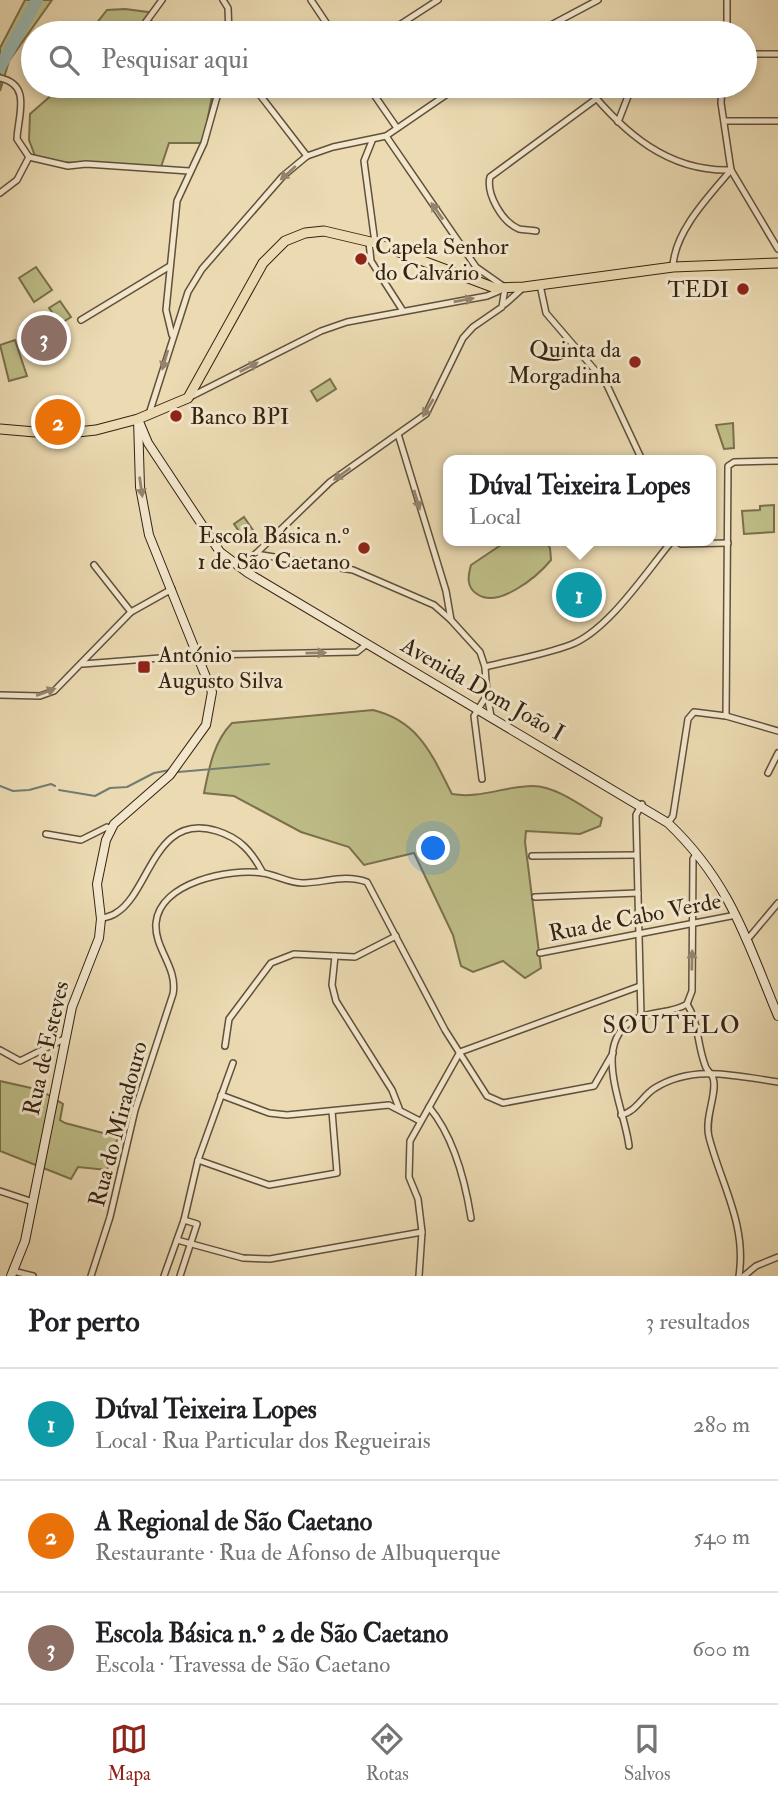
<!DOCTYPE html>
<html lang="pt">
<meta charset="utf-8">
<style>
body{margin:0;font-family:"IM FELL Double Pica",serif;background:#f6f6f6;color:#202124}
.you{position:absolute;left:434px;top:849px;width:24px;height:24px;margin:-18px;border:5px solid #fff;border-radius:50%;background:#1a73e8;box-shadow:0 0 0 10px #1a73e833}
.badge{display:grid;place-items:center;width:46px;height:46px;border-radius:50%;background:#8f2418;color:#fff;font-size:23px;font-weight:700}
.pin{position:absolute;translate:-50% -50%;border:4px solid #fff;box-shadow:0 2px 7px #0006}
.popup{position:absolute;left:443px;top:455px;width:273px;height:91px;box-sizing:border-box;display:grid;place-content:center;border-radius:14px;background:#fff;filter:drop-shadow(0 2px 5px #0005);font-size:23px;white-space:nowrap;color:#757577}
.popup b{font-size:26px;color:#202124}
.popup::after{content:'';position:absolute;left:50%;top:100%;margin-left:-14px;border:14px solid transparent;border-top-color:#fff}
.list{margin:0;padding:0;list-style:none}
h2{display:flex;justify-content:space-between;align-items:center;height:91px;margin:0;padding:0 28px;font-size:30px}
h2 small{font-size:23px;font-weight:400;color:#757577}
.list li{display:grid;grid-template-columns:46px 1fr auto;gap:21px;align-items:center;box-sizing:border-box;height:112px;padding:0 28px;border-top:2px solid #e0e0e0}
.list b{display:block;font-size:26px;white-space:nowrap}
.list p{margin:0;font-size:23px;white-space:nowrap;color:#757577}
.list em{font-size:23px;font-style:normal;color:#757577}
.icon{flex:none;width:38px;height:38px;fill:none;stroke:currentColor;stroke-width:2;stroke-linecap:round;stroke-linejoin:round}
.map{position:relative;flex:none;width:778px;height:1276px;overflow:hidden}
.search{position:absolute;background:#fff;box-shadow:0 4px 10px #0003;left:21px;right:21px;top:21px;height:77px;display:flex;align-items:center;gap:18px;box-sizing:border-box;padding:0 24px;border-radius:38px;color:#757577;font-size:26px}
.sheet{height:427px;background:#fff}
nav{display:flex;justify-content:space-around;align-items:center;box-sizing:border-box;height:98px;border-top:2px solid #e0e0e0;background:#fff;font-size:19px;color:#757577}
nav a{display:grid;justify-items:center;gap:4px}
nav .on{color:#8f2418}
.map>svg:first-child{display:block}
.green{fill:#bebd87;stroke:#7a704c;stroke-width:2}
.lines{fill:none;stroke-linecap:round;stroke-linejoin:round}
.stream{stroke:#717d72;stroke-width:2}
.river{stroke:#99bab3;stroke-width:12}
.street-casing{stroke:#625039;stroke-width:8}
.secondary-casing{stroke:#352211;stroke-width:10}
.primary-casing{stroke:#352211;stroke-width:11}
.street{stroke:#f2e7cd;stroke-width:5}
.secondary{stroke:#f2e7cd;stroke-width:8}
.primary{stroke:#ebdab2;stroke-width:9}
.oneway{fill:#94846f}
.poi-dot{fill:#8f2418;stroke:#f2e7cd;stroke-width:2.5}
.labels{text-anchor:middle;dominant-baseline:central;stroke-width:6;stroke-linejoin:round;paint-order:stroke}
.poi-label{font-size:23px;fill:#352211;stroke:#f2e7cd;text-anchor:start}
.street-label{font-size:23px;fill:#352211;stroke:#f2e7cd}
.neighbourhood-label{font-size:24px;letter-spacing:2px;fill:#352211;stroke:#f2e7cd}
</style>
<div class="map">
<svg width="778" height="1276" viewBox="0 0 778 1276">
<rect width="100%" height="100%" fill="#ebdab2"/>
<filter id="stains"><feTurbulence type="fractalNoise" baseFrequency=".00286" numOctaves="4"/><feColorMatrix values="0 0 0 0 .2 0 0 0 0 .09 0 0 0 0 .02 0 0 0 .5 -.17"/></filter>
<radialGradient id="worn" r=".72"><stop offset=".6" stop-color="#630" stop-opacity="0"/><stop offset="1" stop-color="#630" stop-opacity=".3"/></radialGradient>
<g class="green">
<path d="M25,0H52L9,61L0,91V48Z"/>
<path d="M125,9L148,12L154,27L175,33H102L105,29L96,24L107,10Z"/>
<path d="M62,86H214L203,143H169L161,167L37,161L29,140L30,114Z"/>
<path d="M36,267L52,290L34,302L19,278Z"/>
<path d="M60,301L71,317L60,324L49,308Z"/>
<path d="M15,340L27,376L9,381L0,345Z"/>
<path d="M330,379L336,389L317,401L311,391Z"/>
<path d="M733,423L734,448L724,449L716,425Z"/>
<path d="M774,505V532L744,534L742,511L760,510V506Z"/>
<path d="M244,517L255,533L245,540L234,524Z"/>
<path d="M507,541H545L550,548L551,560C537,577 498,609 477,594C466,587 468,576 471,565Z"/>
<path d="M373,710C419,721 432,755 452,794C480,799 505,786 533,786C556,786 583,807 602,818L600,826L580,834L526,831L525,842L541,968L525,978L503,961L473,972L461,966L453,935L414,853L364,865L349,847L301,832L234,796L204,793C209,768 214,741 232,723Z"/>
<path d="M0,1081L40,1090L63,1104L60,1120L65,1123L118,1137L107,1170L78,1167L71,1179L0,1151Z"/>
</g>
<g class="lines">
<g class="stream">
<path d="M178,772L269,764"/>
<path d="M0,786L13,791L29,790L51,784L55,786"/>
<path d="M59,790L95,796L110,788L127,787L154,773L170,770"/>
</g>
<path class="river" d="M0,67L37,0"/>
<g class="street-casing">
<g id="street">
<path d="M223,0L228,8L229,33"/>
<path d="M311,0L333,33"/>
<path d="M140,30L162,0"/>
<path d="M387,33L438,0"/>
<path d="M536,33L598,0"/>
<path d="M727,33V0"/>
<path d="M745,54H778"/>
<path d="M0,78C32,85 18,115 17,139L29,157L68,166L86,164L189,171"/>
<path d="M253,86L307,156"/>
<path d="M368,86L397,128"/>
<path d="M586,86C624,133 668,172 731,170"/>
<path d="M722,86L721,103L731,170L778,249"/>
<path d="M724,121H778"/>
<path d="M618,122L632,86"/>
<path d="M386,136L476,267L503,286"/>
<path d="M372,141L364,161L375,243"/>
<path d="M0,193L17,180L29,157"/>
<path d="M536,231C531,230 524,230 519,229C502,222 486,194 490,177L596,99"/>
<path d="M369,242L371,261L403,311"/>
<path d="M673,267C674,232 709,196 731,170"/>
<path d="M540,285L546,313L606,383L642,460"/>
<path d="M505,304L524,287"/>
<path d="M81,320L170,266"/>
<path d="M172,335L166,310L177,201L204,143L220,86"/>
<path d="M190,397L321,331L347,322L487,296L499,291"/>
<path d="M149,414L188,292L202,269L283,176L307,156L333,147L386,136L459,86"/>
<path d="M398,434L446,591L451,620L480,652L485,667L487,695"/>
<path d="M677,541L681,544L728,543"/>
<path d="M256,554L353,570L434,605L451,620"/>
<path d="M94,565L131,612"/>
<path d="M241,568L330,482L426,414L463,338L473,327L502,307L505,288"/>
<path d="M83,664L199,655L357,652L367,644"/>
<path d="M485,667C513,660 543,655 570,645C608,631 646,572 672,541"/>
<path d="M0,695L40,696L54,691L131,612L172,589"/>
<path d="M726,716L728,466L734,462L778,461"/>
<path d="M768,773L778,753"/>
<path d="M482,779L474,716L487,695L491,716"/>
<path d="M668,823L673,816L688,719L694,712L726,716L778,731"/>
<path d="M46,834L81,840L107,827L111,829"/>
<path d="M532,856L636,855"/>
<path d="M535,897L638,893"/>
<path d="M101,919C106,917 112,916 116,913C150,893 154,811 217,831C240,838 252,852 263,873"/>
<path d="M747,940L778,903"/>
<path d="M540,953L736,915"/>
<path d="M335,956L332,985L336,1001L392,1090L399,1108"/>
<path d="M687,1004C699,1023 697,1044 705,1065C706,1070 712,1074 713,1078C718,1092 704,1118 709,1137C721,1184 747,1225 739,1276"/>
<path d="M641,1016L636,815L642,804"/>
<path d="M225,1046L229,1019L271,963L294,954L355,957L396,936"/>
<path d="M0,1050L20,1061L64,1039"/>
<path d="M221,1095L269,1113L287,1115L389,1105L420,1121"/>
<path d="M429,1107C454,1137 465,1180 471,1218"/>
<path d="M621,1115C636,1112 642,1096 655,1088C693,1064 737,1076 778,1082"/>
<path d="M629,1146C625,1108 587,1038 640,1017C655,1011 673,1013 687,1004L692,991L693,859L696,854"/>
<path d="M198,1160L269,1185L337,1173L332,1111"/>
<path d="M0,1191L33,1202"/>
<path d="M184,1220L198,1160L233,1063"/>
<path d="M177,1240L243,1258L270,1259L422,1232"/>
<path d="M13,1271L33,1276"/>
<path d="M91,1276L110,1217L135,1110L173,994C178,967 154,949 156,923C160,882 230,868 263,873C276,875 291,884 304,883C327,882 345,874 367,882L445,1030L487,1096L503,1103L594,1086L613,1053"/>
<path d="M164,1276L184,1220L197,1224L180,1276"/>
<path d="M419,1276L422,1232L418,1199L409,1177L410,1141L460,1052L640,986"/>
<path d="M744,1276L756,1266L778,1257"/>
</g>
</g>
<g class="secondary-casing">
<g id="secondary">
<path d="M140,424L148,443L220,552L248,573L668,823C730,882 746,939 778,1016"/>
<path d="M11,1276L25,1241L72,1007L99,938L101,919L97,884L106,840L114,824L170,775L206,725L212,692L149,535L140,487L138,419"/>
</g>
</g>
<g class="primary-casing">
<path id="primary" d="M0,429L59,434L96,430L138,419L188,398L263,263L285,241L305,233L324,231L375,243L495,288L524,287L673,267L778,263"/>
</g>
<use href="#street" class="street"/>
<use href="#secondary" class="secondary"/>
<use href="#primary" class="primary"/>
</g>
<defs><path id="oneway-solid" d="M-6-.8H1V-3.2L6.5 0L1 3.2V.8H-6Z" transform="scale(1.75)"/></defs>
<g class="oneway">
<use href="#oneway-solid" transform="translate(288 173) rotate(138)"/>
<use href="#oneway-solid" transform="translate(437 211) rotate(-125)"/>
<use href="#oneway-solid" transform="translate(464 300) rotate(-10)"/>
<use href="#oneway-solid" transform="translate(165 360) rotate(106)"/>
<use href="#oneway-solid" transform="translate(249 367) rotate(-27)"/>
<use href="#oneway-solid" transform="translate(428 408) rotate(121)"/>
<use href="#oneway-solid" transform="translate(342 474) rotate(144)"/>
<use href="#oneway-solid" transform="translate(141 487) rotate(82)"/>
<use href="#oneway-solid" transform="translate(417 500) rotate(73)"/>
<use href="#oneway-solid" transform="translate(316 653) rotate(-1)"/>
<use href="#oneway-solid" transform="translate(46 692) rotate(-20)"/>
<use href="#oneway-solid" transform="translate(692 960) rotate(-89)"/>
</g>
<g class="poi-dot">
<circle cx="361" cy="259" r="7"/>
<circle cx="743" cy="289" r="7"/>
<circle cx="635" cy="362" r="7"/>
<circle cx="176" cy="416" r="7"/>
<circle cx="364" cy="548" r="7"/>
<rect x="137" y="660" width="14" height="14" rx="3.5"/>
</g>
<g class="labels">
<g class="poi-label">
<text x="375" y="246">Capela Senhor<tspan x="375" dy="26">do Calvário</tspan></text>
<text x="729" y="289" text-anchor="end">TEDI</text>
<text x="621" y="349" text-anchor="end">Quinta da<tspan x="621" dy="26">Morgadinha</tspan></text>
<text x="190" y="416">Banco BPI</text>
<text x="350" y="535" text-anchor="end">Escola Básica n.º<tspan x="350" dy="26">1 de São Caetano</tspan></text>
<text x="158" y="654">António<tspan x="158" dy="26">Augusto Silva</tspan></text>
</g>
<g class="street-label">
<text transform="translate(483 689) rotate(30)">Avenida Dom João I</text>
<text transform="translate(635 917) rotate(-11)">Rua de Cabo Verde</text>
<text transform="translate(46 1048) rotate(-77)">Rua de Esteves</text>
<text transform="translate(118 1124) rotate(-75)">Rua do Miradouro</text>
</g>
<g class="neighbourhood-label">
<text x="672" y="1025">SOUTELO</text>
</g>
</g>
<rect width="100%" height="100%" filter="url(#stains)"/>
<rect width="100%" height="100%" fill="url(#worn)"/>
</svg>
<div class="you"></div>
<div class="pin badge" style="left:579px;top:595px;background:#0f9aa8">1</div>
<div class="popup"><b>Dúval Teixeira Lopes</b>Local</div>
<div class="pin badge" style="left:58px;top:422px;background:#e8710a">2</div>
<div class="pin badge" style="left:44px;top:338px;background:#8d6e63">3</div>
<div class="search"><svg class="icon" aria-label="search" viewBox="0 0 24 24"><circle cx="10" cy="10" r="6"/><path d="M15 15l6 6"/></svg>Pesquisar aqui</div>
</div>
<section class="sheet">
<h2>Por perto<small>3 resultados</small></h2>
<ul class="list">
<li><span class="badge" style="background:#0f9aa8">1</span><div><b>Dúval Teixeira Lopes</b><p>Local · Rua Particular dos Regueirais</p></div><em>280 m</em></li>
<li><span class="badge" style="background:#e8710a">2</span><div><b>A Regional de São Caetano</b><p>Restaurante · Rua de Afonso de Albuquerque</p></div><em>540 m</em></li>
<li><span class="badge" style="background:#8d6e63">3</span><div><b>Escola Básica n.º 2 de São Caetano</b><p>Escola · Travessa de São Caetano</p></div><em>600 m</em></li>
</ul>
</section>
<nav>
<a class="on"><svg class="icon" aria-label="map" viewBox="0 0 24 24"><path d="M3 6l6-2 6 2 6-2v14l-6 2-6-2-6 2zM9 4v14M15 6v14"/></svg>Mapa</a>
<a><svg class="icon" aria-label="directions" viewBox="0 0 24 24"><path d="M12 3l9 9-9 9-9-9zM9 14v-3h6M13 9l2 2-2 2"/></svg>Rotas</a>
<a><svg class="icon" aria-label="saved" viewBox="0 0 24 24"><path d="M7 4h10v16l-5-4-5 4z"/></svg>Salvos</a>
</nav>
